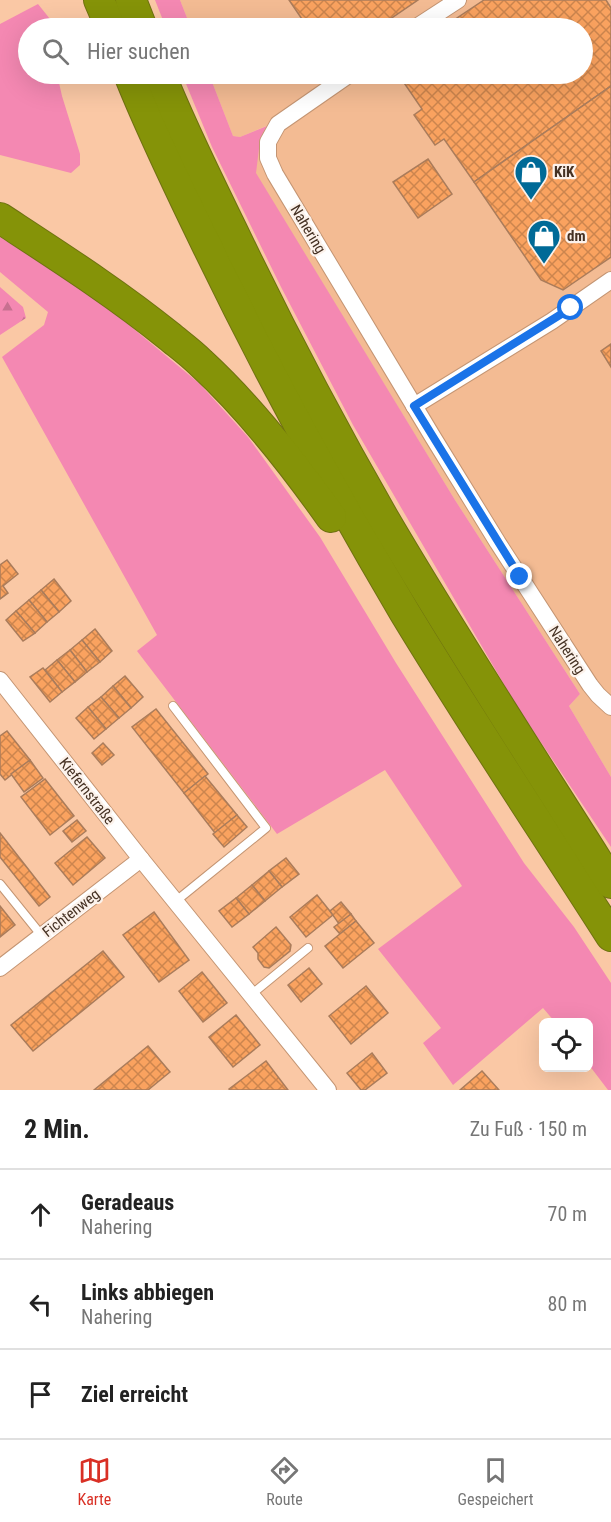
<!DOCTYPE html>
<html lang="de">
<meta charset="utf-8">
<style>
body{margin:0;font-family:"Roboto Condensed",sans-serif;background:#f6f6f6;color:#222}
.controls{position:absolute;right:18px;bottom:18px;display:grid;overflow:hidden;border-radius:9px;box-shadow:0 6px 24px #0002}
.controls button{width:54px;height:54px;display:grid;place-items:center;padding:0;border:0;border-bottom:2px solid #e0e0e0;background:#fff;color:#222;font:30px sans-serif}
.stop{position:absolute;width:18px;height:18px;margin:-14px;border:4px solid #1a73e8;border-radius:50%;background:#fff}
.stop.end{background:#1a73e8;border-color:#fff;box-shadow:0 2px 6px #0008}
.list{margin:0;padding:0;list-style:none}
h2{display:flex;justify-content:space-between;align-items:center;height:78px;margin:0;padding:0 24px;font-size:26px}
h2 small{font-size:20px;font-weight:400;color:#767676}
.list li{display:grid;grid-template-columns:39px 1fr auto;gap:18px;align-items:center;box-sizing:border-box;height:90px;padding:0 24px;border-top:2px solid #e0e0e0}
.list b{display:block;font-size:22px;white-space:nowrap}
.list p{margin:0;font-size:20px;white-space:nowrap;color:#767676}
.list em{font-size:20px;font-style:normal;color:#767676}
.icon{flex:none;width:33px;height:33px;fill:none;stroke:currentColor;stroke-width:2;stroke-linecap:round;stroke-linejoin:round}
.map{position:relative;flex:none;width:611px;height:1090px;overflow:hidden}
.search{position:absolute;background:#fff;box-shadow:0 6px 24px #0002;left:18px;right:18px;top:18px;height:66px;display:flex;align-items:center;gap:15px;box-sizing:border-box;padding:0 21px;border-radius:33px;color:#767676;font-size:22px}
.sheet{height:348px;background:#fff}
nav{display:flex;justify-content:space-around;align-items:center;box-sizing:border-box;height:84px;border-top:2px solid #e0e0e0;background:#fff;font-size:16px;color:#767676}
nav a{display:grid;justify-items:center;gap:3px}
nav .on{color:#d93025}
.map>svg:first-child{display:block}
.built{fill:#f3bb93}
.grass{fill:#f488b2}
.forest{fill:url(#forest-firs)}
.building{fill:url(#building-cross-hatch);stroke:#aa7c5b;stroke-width:1.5}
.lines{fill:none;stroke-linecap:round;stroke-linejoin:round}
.lane-casing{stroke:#c49573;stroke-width:10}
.street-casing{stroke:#c49573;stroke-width:18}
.highway-casing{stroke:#6f7111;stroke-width:32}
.lane{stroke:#fff;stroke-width:8}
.street{stroke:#fff;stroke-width:16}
.highway{stroke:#859308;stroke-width:30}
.route{stroke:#1a73e8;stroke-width:8}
.labels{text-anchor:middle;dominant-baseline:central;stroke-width:4.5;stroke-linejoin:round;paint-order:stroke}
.poi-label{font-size:15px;font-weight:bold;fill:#453123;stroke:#fcf2eb;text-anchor:start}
.street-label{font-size:15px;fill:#453123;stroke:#fcf2eb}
</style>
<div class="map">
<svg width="611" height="1090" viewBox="0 0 611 1090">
<defs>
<pattern id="forest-firs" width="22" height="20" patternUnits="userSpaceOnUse" patternTransform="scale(1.5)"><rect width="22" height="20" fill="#f488b2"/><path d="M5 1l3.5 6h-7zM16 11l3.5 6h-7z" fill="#c77090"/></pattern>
<pattern id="building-cross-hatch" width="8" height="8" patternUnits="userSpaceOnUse" patternTransform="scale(1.5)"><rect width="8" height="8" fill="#faa25f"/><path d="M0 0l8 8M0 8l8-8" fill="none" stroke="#cc854e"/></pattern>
</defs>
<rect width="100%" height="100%" fill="#fac8a5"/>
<path class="built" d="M180,0H611V777L569,706L580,694L455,500L255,173L260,141L266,126L240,137L233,136L209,74H582V28H191Z"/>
<g class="grass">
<path d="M155,0H180L191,28H166Z"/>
<path d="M38,4L54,24V28H28V74H57L62,96L80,154V165L71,173L0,155V24Z"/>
<path d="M182,74H209L233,136L240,137L267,126L260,141L256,173L455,500L580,694L569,706L611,777V847L516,705L353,425L281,287L212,147Z"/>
<path d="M0,237L93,295L200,384L248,437L320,537L396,663L524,863L574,927L611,983V1090H608L589,1065L588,1022H555L543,1008L453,1085L423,1043L441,1028L378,949L462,886L385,770L277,834L137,651L157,635L2,357L44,325L48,312L0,272Z"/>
</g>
<path class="forest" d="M0,287L23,307L26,318L0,335Z"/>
<g class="building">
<path d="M289,0H418L377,28H308Z"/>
<path d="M484,0H606L611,8V86L474,182L444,139L435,145L414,115L422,109L398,74H582V28H442Z"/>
<path d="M611,86V257L563,290L541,280L474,182Z"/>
<path d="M428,159L452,194L418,218L393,182Z"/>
<path d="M611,344V367L601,351Z"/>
<path d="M7,560L18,574L3,586L8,593L0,599V565Z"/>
<path d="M54,579L71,601L59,612L41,590Z"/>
<path d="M41,590L59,612L47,622L29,600Z"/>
<path d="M29,600L47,622L35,633L16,611Z"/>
<path d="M16,611L35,633L23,641L6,620Z"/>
<path d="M95,629L112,651L100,662L82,640Z"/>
<path d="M82,640L100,662L87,672L70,650Z"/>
<path d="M70,650L87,672L75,682L57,660Z"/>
<path d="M57,660L75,682L62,692L45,670Z"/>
<path d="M43,668L62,692L50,702L30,677Z"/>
<path d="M125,676L143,697L131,708L113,686Z"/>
<path d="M113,686L131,708L119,718L101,697Z"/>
<path d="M101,697L119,718L106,729L88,707Z"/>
<path d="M88,707L106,729L94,739L76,718Z"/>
<path d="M156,709L208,774L184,793L132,727Z"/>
<path d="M7,731L30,760L5,780L0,774V736Z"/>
<path d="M103,743L114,755L102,765L92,753Z"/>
<path d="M30,760L43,778L24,792L11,774Z"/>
<path d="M205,776L237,815L215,833L184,793Z"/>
<path d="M45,779L74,816L50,835L21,797Z"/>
<path d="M237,815L247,827L224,847L213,834Z"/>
<path d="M77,820L86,831L72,842L63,831Z"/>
<path d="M0,833L50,897L39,906L0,857Z"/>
<path d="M87,837L105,858L73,885L55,863Z"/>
<path d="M286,858L299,874L282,887L269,871Z"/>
<path d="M269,871L282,887L265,901L252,885Z"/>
<path d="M252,885L265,901L249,914L236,898Z"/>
<path d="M317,895L333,915L306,937L290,917Z"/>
<path d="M236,898L249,914L232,927L219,911Z"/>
<path d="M341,902L351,914L339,924L330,911Z"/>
<path d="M0,906L15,925L0,937Z"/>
<path d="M154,912L189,960L159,982L123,935Z"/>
<path d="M351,914L356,921L340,934L334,927Z"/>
<path d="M356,921L374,943L343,968L325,946Z"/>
<path d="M276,927L291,945L290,951L269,968L264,967L258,959V953L253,947Z"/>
<path d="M103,951L124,977L33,1051L11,1025Z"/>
<path d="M309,968L322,984L301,1002L288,985Z"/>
<path d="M202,972L227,1003L203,1022L179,991Z"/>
<path d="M366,986L388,1013L351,1044L329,1016Z"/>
<path d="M236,1015L260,1045L233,1067L209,1037Z"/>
<path d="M148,1046L170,1072L148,1090H94Z"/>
<path d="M372,1053L387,1073L365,1090H361L347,1073Z"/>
<path d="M266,1061L288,1090H230L229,1089Z"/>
<path d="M482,1071L499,1090H460Z"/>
</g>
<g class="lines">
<g class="lane-casing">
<g id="lane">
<path d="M173,706L266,828L176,901"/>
<path d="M0,884L42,936"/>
<path d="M252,994L308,948"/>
</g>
</g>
<g class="street-casing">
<g id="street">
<path d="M415,28L458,0"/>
<path d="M350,74L278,124L268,142V158L275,174L431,434L498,543L590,685L598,695L611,707"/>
<path d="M414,406L552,321L611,280"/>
<path d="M0,680L141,859L328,1090"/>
<path d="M0,968L141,859"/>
</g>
</g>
<g class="highway-casing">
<g id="highway">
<path d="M99,0L111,28"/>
<path d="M131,0L142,28"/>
<path d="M129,74C152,132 180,189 207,245C268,371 334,493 405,613C471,722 542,828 611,936"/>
<path d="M160,74C181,127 207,179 232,230C279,328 330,425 384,519C456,642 535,762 611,883"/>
<path d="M0,218C58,256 116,293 169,336C180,345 191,353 201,363C250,408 292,462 331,517"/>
</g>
</g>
<use href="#lane" class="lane"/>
<use href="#street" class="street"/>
<use href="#highway" class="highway"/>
</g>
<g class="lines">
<path class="route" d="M520,577L414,406L571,308"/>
</g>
<defs>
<g id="shop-pin" transform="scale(1.725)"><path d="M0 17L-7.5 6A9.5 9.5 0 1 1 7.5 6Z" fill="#006a97" stroke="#fcf2eb"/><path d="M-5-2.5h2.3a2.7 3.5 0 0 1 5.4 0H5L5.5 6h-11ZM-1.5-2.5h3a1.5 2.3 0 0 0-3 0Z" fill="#fff"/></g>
</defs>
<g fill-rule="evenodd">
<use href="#shop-pin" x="531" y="172"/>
<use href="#shop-pin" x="544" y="236"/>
</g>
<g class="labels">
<g class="poi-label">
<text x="554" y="172">KiK</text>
<text x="567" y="236">dm</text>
</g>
<g class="street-label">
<text transform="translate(308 229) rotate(59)">Nahering</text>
<text transform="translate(567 650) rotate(57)">Nahering</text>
<text transform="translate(87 791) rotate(52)">Kiefernstraße</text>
<text transform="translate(71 913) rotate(-38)">Fichtenweg</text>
</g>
</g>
</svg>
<div class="controls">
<button><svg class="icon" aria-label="locate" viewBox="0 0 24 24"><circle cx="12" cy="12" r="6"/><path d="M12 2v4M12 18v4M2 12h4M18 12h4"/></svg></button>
</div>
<div class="stop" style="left:571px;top:308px"></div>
<div class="stop end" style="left:520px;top:577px"></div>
<div class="search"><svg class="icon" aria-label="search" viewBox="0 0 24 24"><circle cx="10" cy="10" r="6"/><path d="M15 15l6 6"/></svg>Hier suchen</div>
</div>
<section class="sheet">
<h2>2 Min.<small>Zu Fuß · 150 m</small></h2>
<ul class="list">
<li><svg class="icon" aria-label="ahead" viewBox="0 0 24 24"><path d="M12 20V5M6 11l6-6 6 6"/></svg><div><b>Geradeaus</b><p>Nahering</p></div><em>70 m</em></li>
<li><svg class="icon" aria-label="left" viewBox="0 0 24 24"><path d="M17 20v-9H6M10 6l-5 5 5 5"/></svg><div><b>Links abbiegen</b><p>Nahering</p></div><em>80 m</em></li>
<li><svg class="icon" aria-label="arrive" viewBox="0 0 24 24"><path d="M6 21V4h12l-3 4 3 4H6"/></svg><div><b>Ziel erreicht</b></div></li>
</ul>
</section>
<nav>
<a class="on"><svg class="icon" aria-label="map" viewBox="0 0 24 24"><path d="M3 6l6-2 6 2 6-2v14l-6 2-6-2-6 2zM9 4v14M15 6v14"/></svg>Karte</a>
<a><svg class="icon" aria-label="directions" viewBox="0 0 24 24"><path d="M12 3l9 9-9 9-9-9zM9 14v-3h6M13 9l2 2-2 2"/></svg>Route</a>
<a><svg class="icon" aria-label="saved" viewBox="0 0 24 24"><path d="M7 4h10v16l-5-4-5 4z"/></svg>Gespeichert</a>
</nav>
